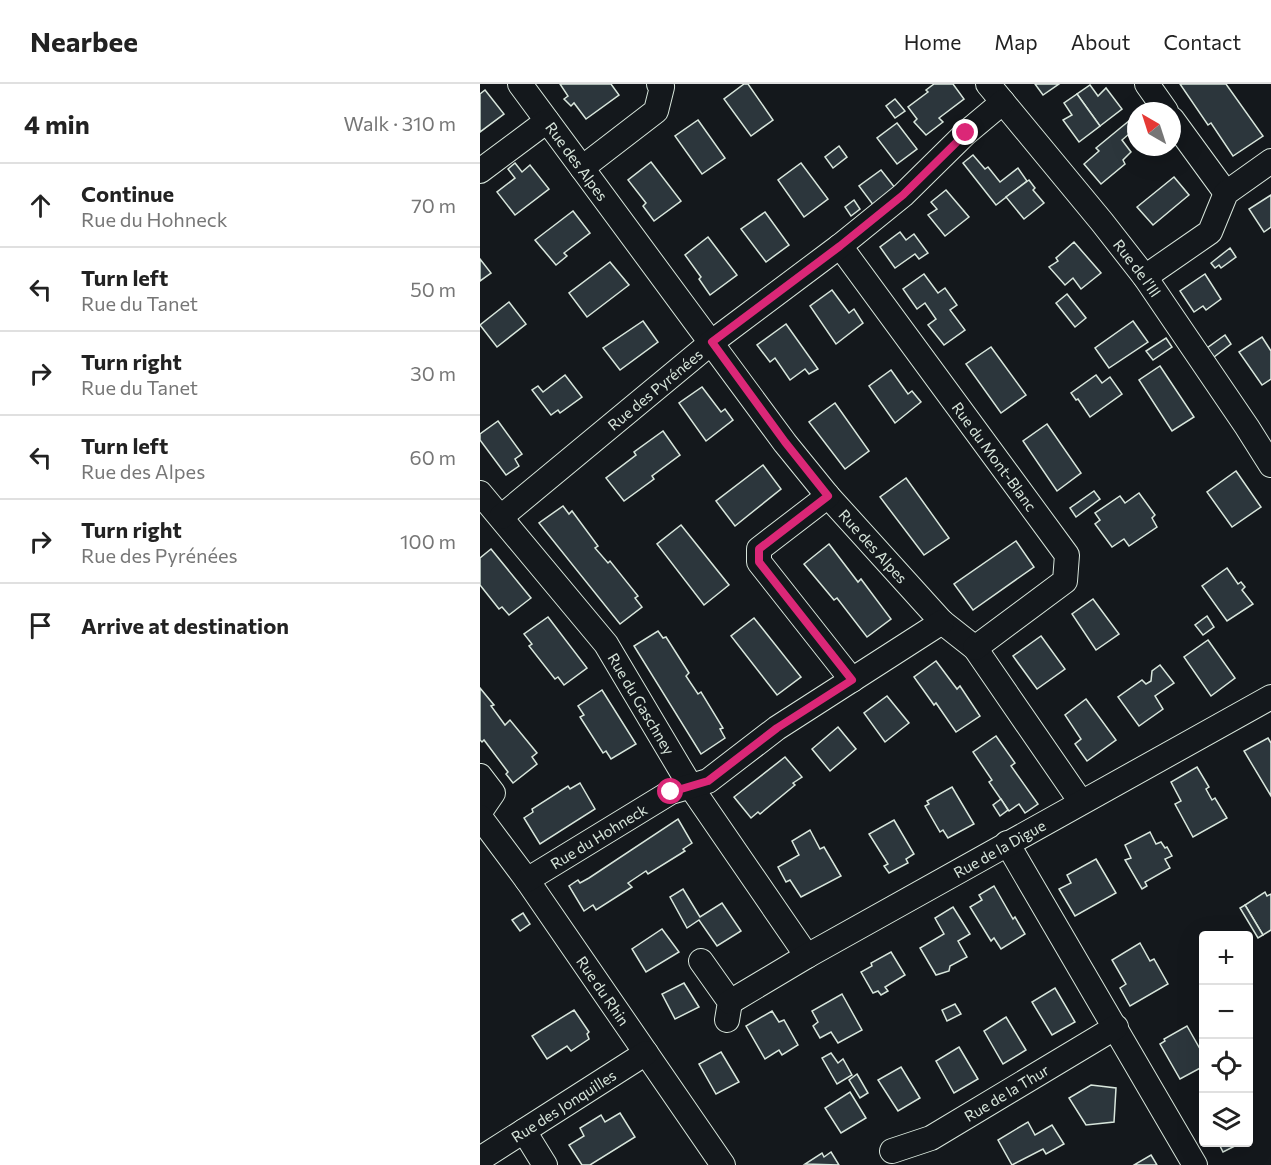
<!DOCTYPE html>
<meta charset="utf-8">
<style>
body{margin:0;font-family:Commissioner,sans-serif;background:#f6f6f6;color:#222}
.controls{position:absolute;right:18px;bottom:18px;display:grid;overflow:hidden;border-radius:6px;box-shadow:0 6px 24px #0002}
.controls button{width:54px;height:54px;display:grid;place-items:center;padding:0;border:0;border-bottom:2px solid #e0e0e0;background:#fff;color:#222;font:30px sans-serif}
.compass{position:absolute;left:647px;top:18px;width:54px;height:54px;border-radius:50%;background:#fff;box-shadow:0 6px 24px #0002;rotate:321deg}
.stop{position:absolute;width:18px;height:18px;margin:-14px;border:4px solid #db2777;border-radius:50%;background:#fff}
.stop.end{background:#db2777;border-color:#fff;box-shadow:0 2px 6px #0008}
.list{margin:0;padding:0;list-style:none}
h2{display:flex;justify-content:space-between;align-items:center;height:78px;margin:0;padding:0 24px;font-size:26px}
h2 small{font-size:20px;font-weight:400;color:#767676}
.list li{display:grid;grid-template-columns:39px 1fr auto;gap:18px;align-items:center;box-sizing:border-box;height:84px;padding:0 24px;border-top:2px solid #e0e0e0}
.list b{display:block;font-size:22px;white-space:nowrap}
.list p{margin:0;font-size:20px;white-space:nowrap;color:#767676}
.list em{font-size:20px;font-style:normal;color:#767676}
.icon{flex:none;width:33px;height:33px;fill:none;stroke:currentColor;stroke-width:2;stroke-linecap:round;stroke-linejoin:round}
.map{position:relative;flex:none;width:791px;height:1081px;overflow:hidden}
header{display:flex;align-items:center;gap:36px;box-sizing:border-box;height:84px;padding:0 30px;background:#fff;border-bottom:2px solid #e0e0e0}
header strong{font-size:28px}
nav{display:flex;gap:33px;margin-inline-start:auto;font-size:21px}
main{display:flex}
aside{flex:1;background:#fff}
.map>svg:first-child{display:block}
.building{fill:#2c363c;stroke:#d8e6dc;stroke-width:1.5}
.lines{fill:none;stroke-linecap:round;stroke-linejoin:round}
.minor-casing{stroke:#d8e6dc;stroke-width:26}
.minor{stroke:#14181c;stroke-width:24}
.route{stroke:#db2777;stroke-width:8}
.labels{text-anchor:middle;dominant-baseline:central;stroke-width:4.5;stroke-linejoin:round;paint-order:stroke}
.street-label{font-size:15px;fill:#d8e6dc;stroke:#14181c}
</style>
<header>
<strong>Nearbee</strong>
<nav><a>Home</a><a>Map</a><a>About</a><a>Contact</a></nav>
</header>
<main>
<aside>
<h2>4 min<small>Walk · 310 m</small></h2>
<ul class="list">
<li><svg class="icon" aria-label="ahead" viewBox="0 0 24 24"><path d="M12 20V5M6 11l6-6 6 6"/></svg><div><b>Continue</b><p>Rue du Hohneck</p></div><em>70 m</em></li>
<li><svg class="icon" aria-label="left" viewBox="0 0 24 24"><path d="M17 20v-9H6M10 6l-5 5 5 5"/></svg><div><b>Turn left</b><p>Rue du Tanet</p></div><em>50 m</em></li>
<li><svg class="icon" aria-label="right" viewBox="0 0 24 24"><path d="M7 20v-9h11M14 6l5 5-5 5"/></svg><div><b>Turn right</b><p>Rue du Tanet</p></div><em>30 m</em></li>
<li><svg class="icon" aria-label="left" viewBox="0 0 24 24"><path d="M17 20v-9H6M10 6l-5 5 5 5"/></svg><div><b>Turn left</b><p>Rue des Alpes</p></div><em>60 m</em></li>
<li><svg class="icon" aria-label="right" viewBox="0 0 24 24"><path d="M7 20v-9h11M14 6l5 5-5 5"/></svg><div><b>Turn right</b><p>Rue des Pyrénées</p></div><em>100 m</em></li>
<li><svg class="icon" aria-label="arrive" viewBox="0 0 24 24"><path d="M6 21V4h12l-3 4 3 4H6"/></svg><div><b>Arrive at destination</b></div></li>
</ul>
</aside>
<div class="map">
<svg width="791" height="1081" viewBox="0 0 791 1081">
<rect width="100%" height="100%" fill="#14181c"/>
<g class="building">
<path d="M80,0H131L139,11L106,35L94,19L91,22L84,15L88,12Z"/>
<path d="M264,0H268L293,36L271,52L244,15Z"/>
<path d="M454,0H473L484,15L459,34L463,38L446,51L434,38L437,35L428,23L448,8L446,6Z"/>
<path d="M555,0H579L563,11Z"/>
<path d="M700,0H746L783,52L753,72L731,39L728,41Z"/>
<path d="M610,1L618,12L626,4L642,25L620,42L597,10Z"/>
<path d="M5,6L24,30L0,48V10Z"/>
<path d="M597,10L620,42L599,58L583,36L592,31L584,19Z"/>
<path d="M415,15L425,27L415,34L406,22Z"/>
<path d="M218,36L245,74L222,90L195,52Z"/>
<path d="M650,36L656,44L642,56L651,68L643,76L645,80L621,100L604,80L619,67L616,64Z"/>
<path d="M417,39L437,65L417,80L397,54Z"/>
<path d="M359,62L367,73L353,84L345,73Z"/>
<path d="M493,71L505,85L508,83L520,98L538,84L547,97L516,121L483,79Z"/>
<path d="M171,78L201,117L174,137L163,122L166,119L148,96Z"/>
<path d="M35,79L42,88L50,81L69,105L35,131L17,108L35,94L28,85Z"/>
<path d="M321,79L348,115L324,133L298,96Z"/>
<path d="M401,86L416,105L394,122L379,102Z"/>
<path d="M694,93L709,111L673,141L657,123Z"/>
<path d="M549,96L555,104L553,106L564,119L544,135L526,113Z"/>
<path d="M466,106L489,133L465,152L448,131L457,125L451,118Z"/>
<path d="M791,111V143L784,148L769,125Z"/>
<path d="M374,116L380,125L371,132L365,123Z"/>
<path d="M93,127L110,149L84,169L87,172L76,181L55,156Z"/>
<path d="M285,128L309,161L286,178L261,145Z"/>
<path d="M420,148L426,156L434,150L448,169L439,175L435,170L415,184L400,163Z"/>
<path d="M228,153L257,191L230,211L219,195L221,193L205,171Z"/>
<path d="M594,158L621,189L601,205L593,194L585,201L569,183L578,177L576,174Z"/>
<path d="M750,164L756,173L741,184L739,181L735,184L731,179Z"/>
<path d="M0,175L11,189L0,197Z"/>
<path d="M130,178L149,201L107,233L89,209Z"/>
<path d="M444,190L458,209L465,204L477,221L470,226L485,246L464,261L448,241L456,235L445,219L437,225L423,205Z"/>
<path d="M725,190L741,215L726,226L723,222L714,228L700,207Z"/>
<path d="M352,206L369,229L374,225L383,239L356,260L330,222Z"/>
<path d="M587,210L606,234L595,243L576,219Z"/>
<path d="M29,218L46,240L17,263L0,241Z"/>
<path d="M163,237L178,258L140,286L123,264Z"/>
<path d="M653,237L668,258L629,284L615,264Z"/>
<path d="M306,240L338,285L329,290L325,285L310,296L295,274L290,278L277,261Z"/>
<path d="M745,251L751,260L734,273L727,264Z"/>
<path d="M782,253L791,267V295L782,301L759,268Z"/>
<path d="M686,254L692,263L673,276L666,267Z"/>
<path d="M511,263L546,311L521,329L486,280Z"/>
<path d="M680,282L714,333L692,347L659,296Z"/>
<path d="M411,286L428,310L432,307L441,318L415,339L389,302Z"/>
<path d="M85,291L102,313L80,329L78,326L71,331L52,306L58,302L63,308Z"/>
<path d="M616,291L622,299L630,293L642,310L610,333L598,315L596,316L591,309Z"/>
<path d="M222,303L241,328L245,325L253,336L226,357L199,319Z"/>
<path d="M355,319L389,367L365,385L329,338Z"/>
<path d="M18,337L42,370L35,375L39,382L26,391L0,356V350Z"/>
<path d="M567,340L601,389L577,407L543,357Z"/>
<path d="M183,347L200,371L172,392L174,395L144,417L126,394L156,371L154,368Z"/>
<path d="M283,381L301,405L255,442L236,417Z"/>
<path d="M756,387L781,423L752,443L727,408Z"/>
<path d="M426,394L469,454L444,471L400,413Z"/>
<path d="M614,407L620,415L596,433L590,424Z"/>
<path d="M659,409L675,431L672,434L677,443L649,462L644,455L632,463L615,440L620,436L615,429L640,412L645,419Z"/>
<path d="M83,422L89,430L92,427L118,462L115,464L128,479L130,477L158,512L155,514L162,523L140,540L59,439Z"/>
<path d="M201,441L249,501L224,521L177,460Z"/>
<path d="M536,457L554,483L493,526L474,500Z"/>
<path d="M349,460L378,498L381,495L411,535L387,553L357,514L354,516L324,480Z"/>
<path d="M11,465L51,514L29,531L22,523L19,525L0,501V474Z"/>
<path d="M747,484L758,500L761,498L765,503L762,506L773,520L747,537L722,502Z"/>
<path d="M613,515L639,550L616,566L592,530Z"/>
<path d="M727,532L734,543L723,551L715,541Z"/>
<path d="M68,533L107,584L84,601L78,593L75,595L49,562L52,560L44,550Z"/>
<path d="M274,534L321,593L297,611L251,552Z"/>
<path d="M178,547L183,554L186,553L209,589L206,592L218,610L221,608L243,644L240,645L245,654L221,670L154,562Z"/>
<path d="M561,552L585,585L557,605L533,572Z"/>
<path d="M728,556L755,594L731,612L704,573Z"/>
<path d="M456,577L477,605L480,602L500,632L476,648L456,619L454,621L434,593Z"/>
<path d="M680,581L694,599L675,612L683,625L659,642L638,613L662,596L666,600L671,597L672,587Z"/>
<path d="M0,604L14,621L11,622L25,641L30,636L57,669L52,673L57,680L33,699L26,690L28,688L4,656L2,658L0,656Z"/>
<path d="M122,606L156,660L131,675L126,667L123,669L100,633L104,631L98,622Z"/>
<path d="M407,612L429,639L405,658L384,629Z"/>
<path d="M606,615L636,656L607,677L595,660L601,655L585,631Z"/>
<path d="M358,643L376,665L350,687L332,665Z"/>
<path d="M516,652L535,679L531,682L558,720L545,729L539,720L529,727L509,698L512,696L493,668Z"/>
<path d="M788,654L791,659V712L764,667Z"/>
<path d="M305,673L322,693L313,699L315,701L280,730L278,728L271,734L254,713Z"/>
<path d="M717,683L729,703L726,705L732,716L735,714L747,734L713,753L695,720L701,717L691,698Z"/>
<path d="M100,699L115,725L60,760L44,734L53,728L52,725L88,702L90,705Z"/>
<path d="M472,703L494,740L468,754L463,746L460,748L445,722L449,720L447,717Z"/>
<path d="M521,715L528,726L520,732L513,721Z"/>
<path d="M198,735L212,759L203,765L205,767L168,790L166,787L148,799L152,803L116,826L113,821L104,827L89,802L98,796L100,799L109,794Z"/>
<path d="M414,736L434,770L426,775L428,779L409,789L404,782L408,780L389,750Z"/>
<path d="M330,746L340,765L344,763L361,792L321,813L310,796L306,798L298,783L319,771L312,757Z"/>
<path d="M670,748L676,760L681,758L685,764L687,763L692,772L685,775L690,784L665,798L667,802L662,805L645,776L651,774L645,761Z"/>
<path d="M616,775L636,809L595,832L579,805L591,799L587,791Z"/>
<path d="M514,802L533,835L535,833L545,850L521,865L514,854L511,857L490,823L502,816L499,811Z"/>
<path d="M203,805L220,833L242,819L261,847L237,862L219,836L207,844L190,813Z"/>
<path d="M785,808L787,812L791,810V846L783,851L765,821Z"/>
<path d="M765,821L783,851L778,854L760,824Z"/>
<path d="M473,823L490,850L478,857L487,873L470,882L469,887L456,891L440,864L464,850L455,834Z"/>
<path d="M43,829L50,840L40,847L32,836Z"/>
<path d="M182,845L199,868L166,888L152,865Z"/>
<path d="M660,859L670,877L674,875L688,900L650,922L640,904L646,900L632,876Z"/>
<path d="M411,868L425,891L405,903L408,907L401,911L398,907L393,909L381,888L392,882L391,879Z"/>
<path d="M204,899L219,923L195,935L182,910Z"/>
<path d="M575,904L595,938L572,951L552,918Z"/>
<path d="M362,910L382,946L358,959L351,948L340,954L333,942L338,938L332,927Z"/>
<path d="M475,920L481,930L467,937L462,926Z"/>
<path d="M94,926L109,948L107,950L109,955L91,967L87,962L67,975L52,952Z"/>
<path d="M292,927L299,938L304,936L318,961L302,971L299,966L285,975L266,942Z"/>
<path d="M526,933L546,966L523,980L504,947Z"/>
<path d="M707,942L724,972V982L700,995L680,960L685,957L684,955Z"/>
<path d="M479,963L498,995L474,1009L456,977Z"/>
<path d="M241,968L259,998L236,1010L219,980Z"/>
<path d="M351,969L358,979L363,975L372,991L357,1000L342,974Z"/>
<path d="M421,983L440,1014L418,1027L398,996Z"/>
<path d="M377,990L388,1009L380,1014L369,996Z"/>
<path d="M611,1001L636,1004L634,1038L606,1041L589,1014Z"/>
<path d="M370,1008L386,1034L361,1049L345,1024Z"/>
<path d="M140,1029L155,1053L110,1081H102L89,1061L104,1052L100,1044L121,1031L125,1038Z"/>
<path d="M548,1038L555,1051L572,1041L584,1060L566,1070L563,1065L532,1081L518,1056Z"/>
<path d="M738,1058H755L753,1059L755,1062L743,1068Z"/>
<path d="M351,1068L359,1081L325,1080L342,1069L344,1073Z"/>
<path d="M671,1071L677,1081H654Z"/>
</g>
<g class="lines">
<g class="minor-casing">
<g id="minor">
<path id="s1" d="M40,0L305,359L348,412L462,538L495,564L601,718"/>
<path id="s2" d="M508,0L622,138L665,193L767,343L791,381"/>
<path d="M667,0L686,27"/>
<path d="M692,35L746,109"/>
<path d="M102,84L176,27L182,3L179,0"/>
<path d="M0,87L67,37"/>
<path id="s3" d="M360,162L587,471L585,497L495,564"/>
<path d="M665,193L730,148L746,109L791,77"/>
<path id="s4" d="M0,409L126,560L211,703L327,872"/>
<path d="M348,412L279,465V478L372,596"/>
<path id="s5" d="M21,433L232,258L360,162L423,111L486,49L523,18"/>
<path d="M0,692L13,709L0,728"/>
<path id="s6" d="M0,733L47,796L243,1081"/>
<path d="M527,759L715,1081"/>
<path id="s7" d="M47,796L191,708L228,697L297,644L462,538"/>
<path d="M221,877L250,918L247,936"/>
<path id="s8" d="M250,918L327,872L791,613"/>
<path d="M44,1047L65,1081"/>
<path id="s9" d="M412,1067L451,1054L636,943"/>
<path id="s10" d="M0,1075L166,969"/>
</g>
</g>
<use href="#minor" class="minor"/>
</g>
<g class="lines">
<path class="route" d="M191,708L228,697L297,644L372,596L279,478V465L348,412L305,358L232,258L360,162L423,111L486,49"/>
</g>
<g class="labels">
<g class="street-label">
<text stroke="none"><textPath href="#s1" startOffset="96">Rue des Alpes</textPath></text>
<text stroke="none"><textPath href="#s2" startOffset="237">Rue de l'Ill</textPath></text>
<text stroke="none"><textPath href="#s5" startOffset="200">Rue des Pyrénées</textPath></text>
<text stroke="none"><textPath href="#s3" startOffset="261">Rue du Mont-Blanc</textPath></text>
<text stroke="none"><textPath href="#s1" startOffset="582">Rue des Alpes</textPath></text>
<text stroke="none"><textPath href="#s4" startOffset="266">Rue du Gaschney</textPath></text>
<text stroke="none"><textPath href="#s7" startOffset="84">Rue du Hohneck</textPath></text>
<text stroke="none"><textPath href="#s8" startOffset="310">Rue de la Digue</textPath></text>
<text stroke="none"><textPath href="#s6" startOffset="213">Rue du Rhin</textPath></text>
<text stroke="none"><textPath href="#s9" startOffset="129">Rue de la Thur</textPath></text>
<text stroke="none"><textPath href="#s10" startOffset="99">Rue des Jonquilles</textPath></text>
</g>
</g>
</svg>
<div class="controls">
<button>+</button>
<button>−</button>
<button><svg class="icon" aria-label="locate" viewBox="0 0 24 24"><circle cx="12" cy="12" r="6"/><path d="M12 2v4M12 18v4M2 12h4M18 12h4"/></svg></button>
<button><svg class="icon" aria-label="layers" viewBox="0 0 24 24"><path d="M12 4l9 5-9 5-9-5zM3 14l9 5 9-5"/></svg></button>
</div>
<svg class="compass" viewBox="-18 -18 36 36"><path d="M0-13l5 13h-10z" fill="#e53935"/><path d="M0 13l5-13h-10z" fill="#767676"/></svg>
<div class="stop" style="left:191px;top:708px"></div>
<div class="stop end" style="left:486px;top:49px"></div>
</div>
</main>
